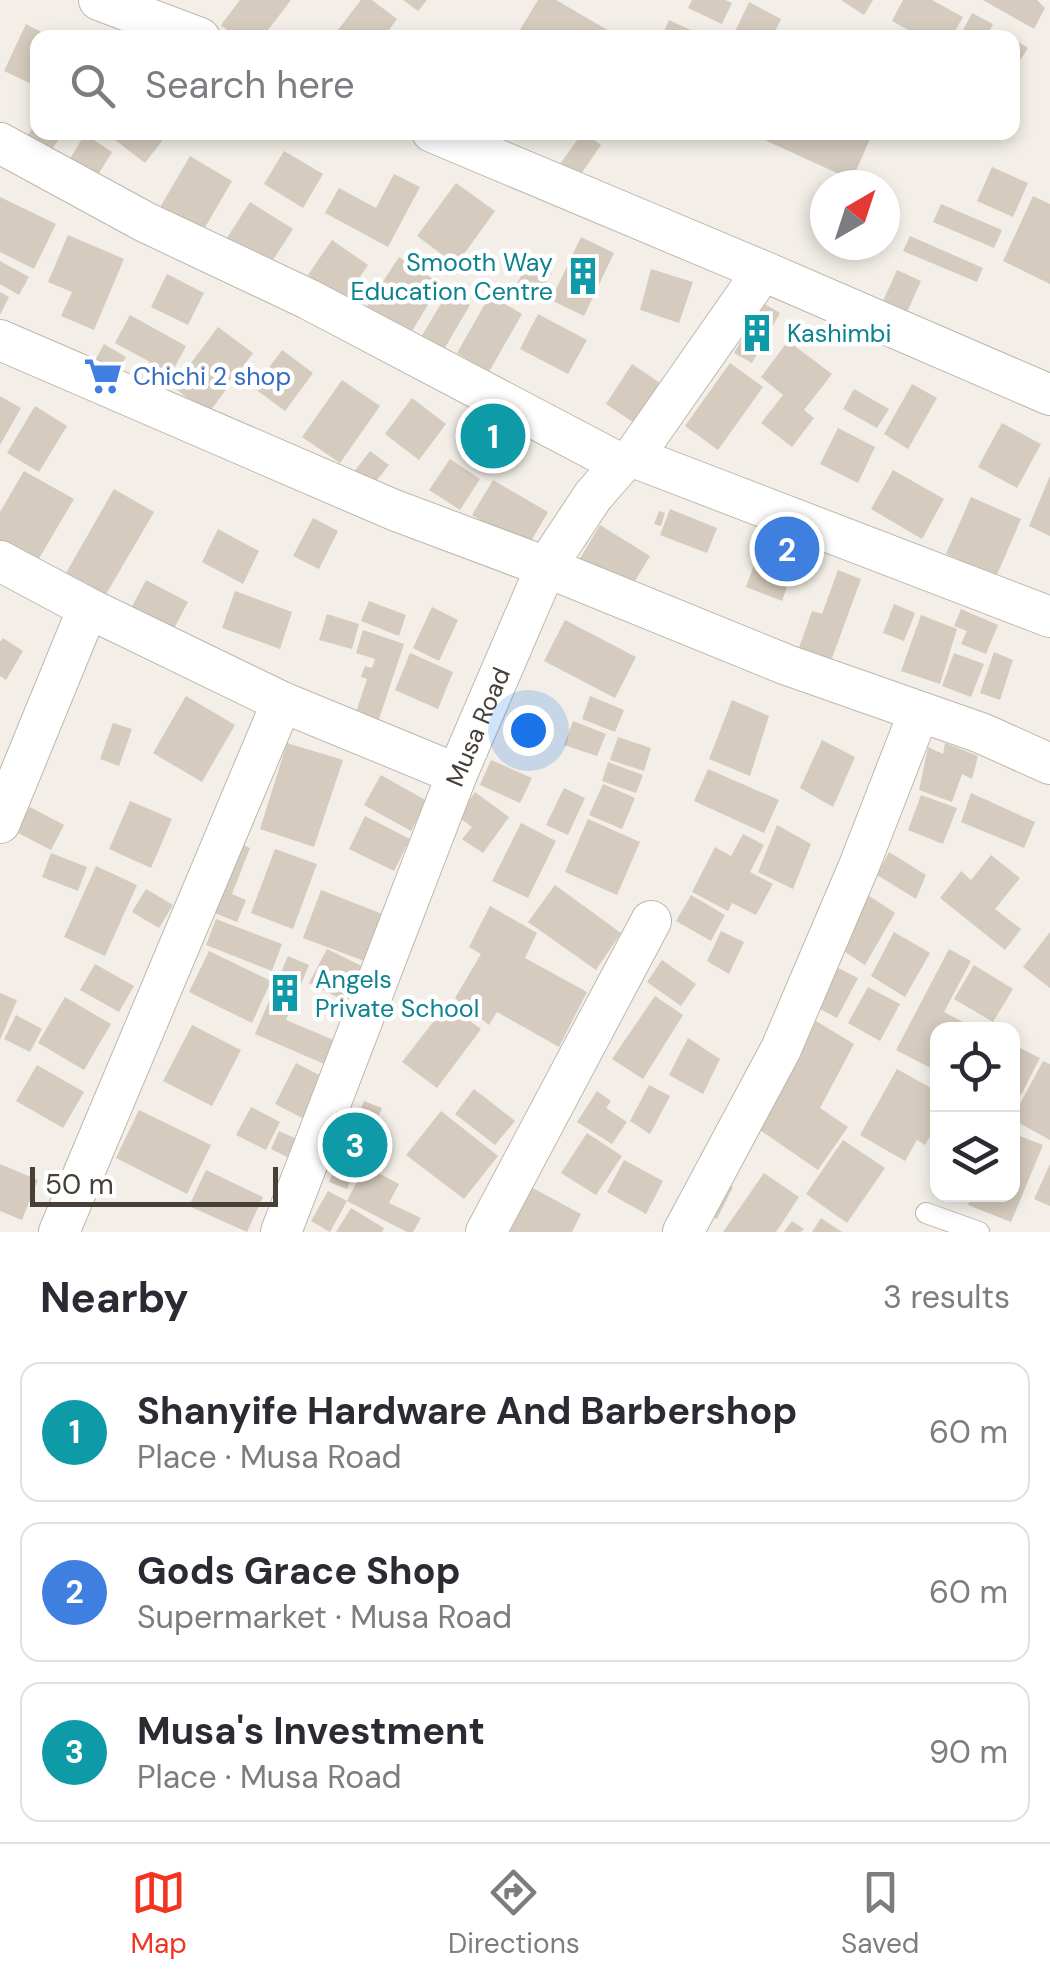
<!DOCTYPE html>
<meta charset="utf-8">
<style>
body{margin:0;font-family:"DM Sans",sans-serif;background:#f2f2f3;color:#2b2b33}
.controls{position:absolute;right:30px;bottom:30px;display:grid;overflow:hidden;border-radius:20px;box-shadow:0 5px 15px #0003}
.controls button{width:90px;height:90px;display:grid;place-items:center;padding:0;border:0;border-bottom:2px solid #e1e1e2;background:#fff;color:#2b2b33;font:50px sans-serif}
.compass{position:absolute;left:810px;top:170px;width:90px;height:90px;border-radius:50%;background:#fff;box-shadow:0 5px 15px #0003;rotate:39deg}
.scale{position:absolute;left:30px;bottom:25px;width:248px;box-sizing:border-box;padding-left:10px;border:5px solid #474037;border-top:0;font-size:28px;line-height:35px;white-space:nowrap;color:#474037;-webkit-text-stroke:8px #fff;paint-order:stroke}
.you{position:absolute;left:528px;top:730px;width:35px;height:35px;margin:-25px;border:8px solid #fff;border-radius:50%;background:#1a73e8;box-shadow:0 0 0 15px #1a73e833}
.badge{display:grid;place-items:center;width:65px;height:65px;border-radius:50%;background:#f23421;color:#fff;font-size:32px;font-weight:700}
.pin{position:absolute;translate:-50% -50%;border:5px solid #fff;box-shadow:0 2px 10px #0006}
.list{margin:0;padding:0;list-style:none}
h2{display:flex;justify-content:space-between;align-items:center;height:130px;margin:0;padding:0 40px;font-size:42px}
h2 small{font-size:32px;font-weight:400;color:#7c7c81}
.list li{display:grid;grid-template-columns:65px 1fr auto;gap:30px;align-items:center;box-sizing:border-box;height:140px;margin:0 20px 20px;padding:0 20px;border:2px solid #e1e1e2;border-radius:20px}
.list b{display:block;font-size:38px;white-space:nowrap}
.list p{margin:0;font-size:32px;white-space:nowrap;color:#7c7c81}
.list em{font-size:32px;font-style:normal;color:#7c7c81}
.icon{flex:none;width:55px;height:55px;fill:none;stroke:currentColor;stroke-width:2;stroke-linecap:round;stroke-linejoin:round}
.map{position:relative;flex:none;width:1050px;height:1232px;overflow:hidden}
.search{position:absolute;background:#fff;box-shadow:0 5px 15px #0003;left:30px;right:30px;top:30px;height:110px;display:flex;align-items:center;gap:25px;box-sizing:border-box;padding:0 35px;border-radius:20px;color:#7c7c81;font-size:38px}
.sheet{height:610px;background:#fff}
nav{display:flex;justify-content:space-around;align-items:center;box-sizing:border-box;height:140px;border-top:2px solid #e1e1e2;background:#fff;font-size:28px;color:#7c7c81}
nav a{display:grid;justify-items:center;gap:5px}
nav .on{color:#f23421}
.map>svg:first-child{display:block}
.building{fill:#d5cbbe}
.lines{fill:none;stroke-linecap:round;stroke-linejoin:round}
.lane-casing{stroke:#bfb7ab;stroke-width:22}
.street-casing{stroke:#bfb7ab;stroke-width:42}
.lane{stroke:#fff;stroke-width:20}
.street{stroke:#fff;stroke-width:40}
.labels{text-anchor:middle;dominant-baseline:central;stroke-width:9;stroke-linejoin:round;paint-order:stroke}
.culture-label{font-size:25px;fill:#0d838f;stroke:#fff;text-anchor:start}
.shop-label{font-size:25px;fill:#366cbe;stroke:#fff;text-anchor:start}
.street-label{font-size:25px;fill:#474037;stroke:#fff}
</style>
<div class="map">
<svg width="1050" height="1232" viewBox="0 0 1050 1232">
<rect width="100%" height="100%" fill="#f3efe8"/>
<g class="building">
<path d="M240,0H291L262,38H237L221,25Z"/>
<path d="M361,0H372L397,19L383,38H347L338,30Z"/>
<path d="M403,0H427L418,11Z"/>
<path d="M538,0H556L611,32L608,38H525L518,33Z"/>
<path d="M692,0H725L732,3L722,24L688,8Z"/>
<path d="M841,0H873L864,15Z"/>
<path d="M903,0H932L963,17L951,38H923L892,21Z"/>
<path d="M983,0H1037L1045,8L1034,29Z"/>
<path d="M749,2L781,19L772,38H732Z"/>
<path d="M972,13L993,24L986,38H973L962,32Z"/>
<path d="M669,20L708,38H661Z"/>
<path d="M26,24L53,38H38V87L4,71Z"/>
<path d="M1012,38L1028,48L1012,73Z"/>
<path d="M38,121V132H64L47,156L24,140Z"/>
<path d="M121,132H169L145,163L115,140Z"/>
<path d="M583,132L601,145L576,181L557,168Z"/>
<path d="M757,132H873L852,180L756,136Z"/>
<path d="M85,134L112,152L93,183L66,165Z"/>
<path d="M284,151L323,174L303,208L264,184Z"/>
<path d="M190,156L232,181L200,236L158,211Z"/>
<path d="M992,167L1028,183L1013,217L977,201Z"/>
<path d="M394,174L420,187L388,247L325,213L339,188L376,208Z"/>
<path d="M456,183L495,211L456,265L417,236Z"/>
<path d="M1033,196L1050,204V284L1003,261Z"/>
<path d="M0,197L56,224L34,269L0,252Z"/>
<path d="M250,202L293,229L268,268L225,241Z"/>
<path d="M941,204L1002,230L994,248L933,222Z"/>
<path d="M68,235L124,259L94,330L61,316L72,292L48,282Z"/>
<path d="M910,236L983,268L977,282L903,251Z"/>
<path d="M581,237L614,253L584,316L551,300Z"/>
<path d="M332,240L368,265L344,300L308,275Z"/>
<path d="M399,257L441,284L410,334L367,306Z"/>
<path d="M530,260L552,273L533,305L512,292Z"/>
<path d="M0,261L29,277L19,295L0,284Z"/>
<path d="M651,269L693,282L679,323L640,310Z"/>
<path d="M897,270L921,281L907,312L883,301Z"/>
<path d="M167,274L204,293L188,325L151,307Z"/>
<path d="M0,292L9,297L0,315Z"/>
<path d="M448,292L470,305L443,351L421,337Z"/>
<path d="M490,295L522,314L489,372L457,353Z"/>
<path d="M763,303L780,313L752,363L734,353Z"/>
<path d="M538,314L587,340L568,374L520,349Z"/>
<path d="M130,315L186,346L166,383L145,372L150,362L115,343Z"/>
<path d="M218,327L253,353L208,414L173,387Z"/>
<path d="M788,341L832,374L804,410L814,418L792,447L761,423L783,395L761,377Z"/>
<path d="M104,344L126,357L111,383L89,371Z"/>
<path d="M282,350L313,373L285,411L254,388Z"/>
<path d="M730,363L763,387L718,450L685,426Z"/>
<path d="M632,364L669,389L642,428L606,404Z"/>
<path d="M342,380L380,406L340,463L302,437Z"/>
<path d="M912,384L937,398L908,449L884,434Z"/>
<path d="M854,389L889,409L877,428L843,409Z"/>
<path d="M0,396L21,408L0,445Z"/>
<path d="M412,398L446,424L419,460L385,434Z"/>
<path d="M35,406L67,426L39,472L7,453Z"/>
<path d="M486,413L517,435L500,458L469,436Z"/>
<path d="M1002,423L1041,444L1017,488L978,467Z"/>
<path d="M838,428L875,447L858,483L820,464Z"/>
<path d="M370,451L389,465L368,491L350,477Z"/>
<path d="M450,459L480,479L460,510L429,490Z"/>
<path d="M893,470L944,499L922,539L871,509Z"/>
<path d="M24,471L74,499L34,567L0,546V512Z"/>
<path d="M1050,476V536L1029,526Z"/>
<path d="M493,480L548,512L527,548L472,515Z"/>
<path d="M114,489L154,512L105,596L66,573Z"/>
<path d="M971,497L1021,519L996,577L946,554Z"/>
<path d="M670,509L717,528L707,553L660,535Z"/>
<path d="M659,511L665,513L661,526L654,524Z"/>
<path d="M313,518L338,531L319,569L293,556Z"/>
<path d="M600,525L650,556L626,596L576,565Z"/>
<path d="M218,529L259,551L243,584L202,562Z"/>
<path d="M766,532L802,546L782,601L746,587Z"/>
<path d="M838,570L861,579L828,669L796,656L812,611L822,614Z"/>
<path d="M146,580L188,602L170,636L128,614Z"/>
<path d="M235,591L292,612L280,649L222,628Z"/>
<path d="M369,601L406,615L399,636L361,621Z"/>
<path d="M894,604L915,613L904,641L883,633Z"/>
<path d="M432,607L458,620L439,661L413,648Z"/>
<path d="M961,609L998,625L986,654L961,644L967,631L954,626Z"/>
<path d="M327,614L359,624L352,649L319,640Z"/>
<path d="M921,615L957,629L940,684L901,671Z"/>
<path d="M565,620L636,657L615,698L544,661Z"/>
<path d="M363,630L404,644L378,722L355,715L367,679L361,677L365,666L372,668L375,659L356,653Z"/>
<path d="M3,638L23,651L6,680L0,676V642Z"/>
<path d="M994,652L1013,660L1000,700L980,693Z"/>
<path d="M410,653L453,672L438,709L395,690Z"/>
<path d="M954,653L984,664L971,697L942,686Z"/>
<path d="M186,696L235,725L202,782L153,753Z"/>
<path d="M590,696L624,710L615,732L582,719Z"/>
<path d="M732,700L769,716L750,776L709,759Z"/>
<path d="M573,721L606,734L597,756L564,745Z"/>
<path d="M113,723L132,729L119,766L100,759Z"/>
<path d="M618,737L651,748L644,771L610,760Z"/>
<path d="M822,740L855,757L833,807L800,788Z"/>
<path d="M287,743L343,760L314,847L260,829Z"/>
<path d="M945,743L978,756L972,779L962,774L952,802L919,790L928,747L943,754Z"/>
<path d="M491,760L532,778L520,803L480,785Z"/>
<path d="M608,762L643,775L636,793L602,781Z"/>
<path d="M708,769L779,800L764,833L694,801Z"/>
<path d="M381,775L427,801L411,831L364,805Z"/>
<path d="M603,784L635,798L622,829L589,815Z"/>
<path d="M564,788L585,798L568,835L546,825Z"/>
<path d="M475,792L509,817L483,853L462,839L472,827L458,817Z"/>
<path d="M971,793L1035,822L1024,848L961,822Z"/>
<path d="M921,795L957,808L943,844L908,830Z"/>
<path d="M130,801L172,819L151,868L109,849Z"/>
<path d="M30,807L64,825L51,850L16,832Z"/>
<path d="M365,816L410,839L394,871L349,849Z"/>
<path d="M588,819L640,842L617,895L565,872Z"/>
<path d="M521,823L556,841L528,898L492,881Z"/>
<path d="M777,825L811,844L793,889L758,872Z"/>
<path d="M743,834L764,845L750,872L773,884L756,915L732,903L728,911L692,892L715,847L731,856Z"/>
<path d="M234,841L250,848L232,894L246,900L237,922L207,910Z"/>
<path d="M275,849L317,864L293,929L251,913Z"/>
<path d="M889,852L926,875L916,899L877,875Z"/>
<path d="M51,853L87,867L78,891L42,877Z"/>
<path d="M991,855L1020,878L995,909L1021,929L1005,950L940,898L961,871L971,880Z"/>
<path d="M96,866L137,885L105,956L64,937Z"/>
<path d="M555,885L621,933L596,970L528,922Z"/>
<path d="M146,889L173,905L159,928L132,912Z"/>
<path d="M321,890L385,915L367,962L303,938Z"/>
<path d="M865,893L895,913L865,965L836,946Z"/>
<path d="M691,895L725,915L711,941L676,921Z"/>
<path d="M490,906L537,933L525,958L587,992L559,1047L497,1012L489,1025L455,998L481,954L469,947Z"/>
<path d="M216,919L282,944L272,971L206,945Z"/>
<path d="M721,931L744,942L729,974L707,961Z"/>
<path d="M894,932L930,953L905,997L871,976Z"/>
<path d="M1050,932V988L1023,967Z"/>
<path d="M327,949L372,971L355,1006L309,983Z"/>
<path d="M949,949L971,961L944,1012L978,1030H938V1072L896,1050Z"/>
<path d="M209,951L271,981L252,1023L189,992Z"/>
<path d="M288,956L309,965L286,1020L341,1043L331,1067L255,1034Z"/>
<path d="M662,960L696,984L681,1006L647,982Z"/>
<path d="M95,964L134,986L119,1012L80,990Z"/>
<path d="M974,965L1013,989L993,1022L954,999Z"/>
<path d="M838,968L858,978L837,1018L818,1008Z"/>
<path d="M868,987L900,1004L880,1041L848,1023Z"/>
<path d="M0,993L17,1000L0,1040Z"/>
<path d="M655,996L683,1015L643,1079L612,1059Z"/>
<path d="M65,997L111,1024L84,1070L38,1043Z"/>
<path d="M447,1004L481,1029L437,1088L402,1062Z"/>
<path d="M16,1015L42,1029L30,1052L4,1039Z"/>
<path d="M816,1021L854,1044L820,1108L848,1127L818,1170L754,1126L780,1086Z"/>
<path d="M192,1025L241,1050L212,1106L163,1081Z"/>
<path d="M688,1038L720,1059L703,1094L669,1075Z"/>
<path d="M1012,1044L1040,1058L1021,1095L1012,1090Z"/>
<path d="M1043,1061L1050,1064V1140L1012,1119Z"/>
<path d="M296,1063L327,1079L306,1120L275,1104Z"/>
<path d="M37,1065L84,1092L63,1128L16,1101Z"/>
<path d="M897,1069L938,1092V1103L932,1113L938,1116V1123L925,1145L917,1140L905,1161L860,1135Z"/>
<path d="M649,1085L670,1096L650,1134L630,1121Z"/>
<path d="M474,1089L515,1121L495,1145L455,1114Z"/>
<path d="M597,1091L611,1101L606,1108L627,1122L612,1144L577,1122Z"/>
<path d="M364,1101L382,1108L347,1189L329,1182Z"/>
<path d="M251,1107L280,1122L266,1150L236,1135Z"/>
<path d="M139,1110L211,1145L187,1194L116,1158Z"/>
<path d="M441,1111L498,1156L464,1199L406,1155Z"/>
<path d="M279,1131L302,1141L293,1160L271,1149Z"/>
<path d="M587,1133L622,1156L596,1195L561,1173Z"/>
<path d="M1012,1133L1043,1145L1011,1222L968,1205L972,1194H1012Z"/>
<path d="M843,1140L885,1168L847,1223L806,1194Z"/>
<path d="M624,1160L663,1181L646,1214L607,1192Z"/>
<path d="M0,1164L38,1180L22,1220L0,1211Z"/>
<path d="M1050,1164V1206L1034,1199Z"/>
<path d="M365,1166L399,1184L389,1203L421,1218L413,1232H407L347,1201L330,1232L311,1221L328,1191L347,1201Z"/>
<path d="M206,1170L263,1197L247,1232L189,1206Z"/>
<path d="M764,1173L799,1197L776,1232H723Z"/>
<path d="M717,1179L733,1187L717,1219L701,1211Z"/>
<path d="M529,1186L581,1214L572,1232H505Z"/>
<path d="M351,1208L384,1228L382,1232H336Z"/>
<path d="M821,1218L842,1232H812Z"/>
<path d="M792,1221L804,1229L801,1232H784Z"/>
</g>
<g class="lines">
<g class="lane-casing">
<path id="lane" d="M926,1213L979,1232"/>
</g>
<g class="street-casing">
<g id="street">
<path d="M99,0L200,38"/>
<path d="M432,132L763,271L1050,395"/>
<path d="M0,143L145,222L308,299L621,464"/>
<path d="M0,340L394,510L546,567L787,665L981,733L1050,764"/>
<path d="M633,457L1050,617"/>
<path d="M0,561L88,608L282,702L457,774"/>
<path d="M0,823L88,608"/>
<path d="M59,1232L282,702"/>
<path d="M281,1232L457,774L546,567L593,496L621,464L633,457L763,271"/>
<path d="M486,1232L651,921"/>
<path d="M683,1232L781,1049L859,866L919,712"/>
</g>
</g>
<use href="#lane" class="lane"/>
<use href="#street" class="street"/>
</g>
<defs>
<g id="building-bare" transform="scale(3)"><path d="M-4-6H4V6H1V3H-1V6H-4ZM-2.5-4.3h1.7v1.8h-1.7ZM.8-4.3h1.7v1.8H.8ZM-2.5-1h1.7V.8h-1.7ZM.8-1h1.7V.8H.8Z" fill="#0f9aa8" stroke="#fff" stroke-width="2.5" paint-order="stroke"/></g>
<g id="supermarket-bare" transform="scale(3)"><path d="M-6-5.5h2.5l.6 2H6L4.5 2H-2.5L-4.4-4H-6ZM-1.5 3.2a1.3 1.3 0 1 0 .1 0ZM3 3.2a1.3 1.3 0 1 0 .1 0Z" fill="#3f7fe0" stroke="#fff" stroke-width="2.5" paint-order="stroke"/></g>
</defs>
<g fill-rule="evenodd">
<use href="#building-bare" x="583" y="276"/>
<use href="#building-bare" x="757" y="333"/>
<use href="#supermarket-bare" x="103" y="376"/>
<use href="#building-bare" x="285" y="993"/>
</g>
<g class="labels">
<g class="culture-label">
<text x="553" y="262" text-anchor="end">Smooth Way<tspan x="553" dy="29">Education Centre</tspan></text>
<text x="787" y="333">Kashimbi</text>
<text x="315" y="979">Angels<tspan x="315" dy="29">Private School</tspan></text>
</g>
<g class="shop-label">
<text x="133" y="376">Chichi 2 shop</text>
</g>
<g class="street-label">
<text transform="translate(478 727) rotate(-67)">Musa Road</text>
</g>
</g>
</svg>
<div class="controls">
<button><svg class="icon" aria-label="locate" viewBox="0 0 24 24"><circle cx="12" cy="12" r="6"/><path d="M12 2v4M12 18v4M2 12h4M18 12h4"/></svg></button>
<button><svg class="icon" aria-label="layers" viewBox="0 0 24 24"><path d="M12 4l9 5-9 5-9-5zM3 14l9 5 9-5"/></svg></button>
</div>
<svg class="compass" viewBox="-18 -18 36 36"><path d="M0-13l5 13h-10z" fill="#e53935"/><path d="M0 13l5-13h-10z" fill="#7c7c81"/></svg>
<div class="scale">50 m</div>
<div class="you"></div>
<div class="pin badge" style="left:493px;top:436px;background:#0f9aa8">1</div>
<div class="pin badge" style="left:787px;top:549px;background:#3f7fe0">2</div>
<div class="pin badge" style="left:355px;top:1145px;background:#0f9aa8">3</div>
<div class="search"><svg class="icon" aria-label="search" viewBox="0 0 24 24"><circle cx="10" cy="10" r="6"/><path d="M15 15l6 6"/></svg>Search here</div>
</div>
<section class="sheet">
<h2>Nearby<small>3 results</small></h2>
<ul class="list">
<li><span class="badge" style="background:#0f9aa8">1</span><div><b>Shanyife Hardware And Barbershop</b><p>Place · Musa Road</p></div><em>60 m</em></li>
<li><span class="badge" style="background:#3f7fe0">2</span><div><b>Gods Grace Shop</b><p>Supermarket · Musa Road</p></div><em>60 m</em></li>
<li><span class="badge" style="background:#0f9aa8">3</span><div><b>Musa's Investment</b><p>Place · Musa Road</p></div><em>90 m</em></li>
</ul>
</section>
<nav>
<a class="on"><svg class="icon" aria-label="map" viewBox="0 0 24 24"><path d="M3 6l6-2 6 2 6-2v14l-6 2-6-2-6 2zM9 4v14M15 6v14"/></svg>Map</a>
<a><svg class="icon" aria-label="directions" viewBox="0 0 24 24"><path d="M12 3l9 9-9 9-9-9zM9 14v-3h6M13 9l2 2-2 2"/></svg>Directions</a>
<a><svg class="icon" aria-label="saved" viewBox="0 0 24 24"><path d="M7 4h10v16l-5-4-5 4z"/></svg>Saved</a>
</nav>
